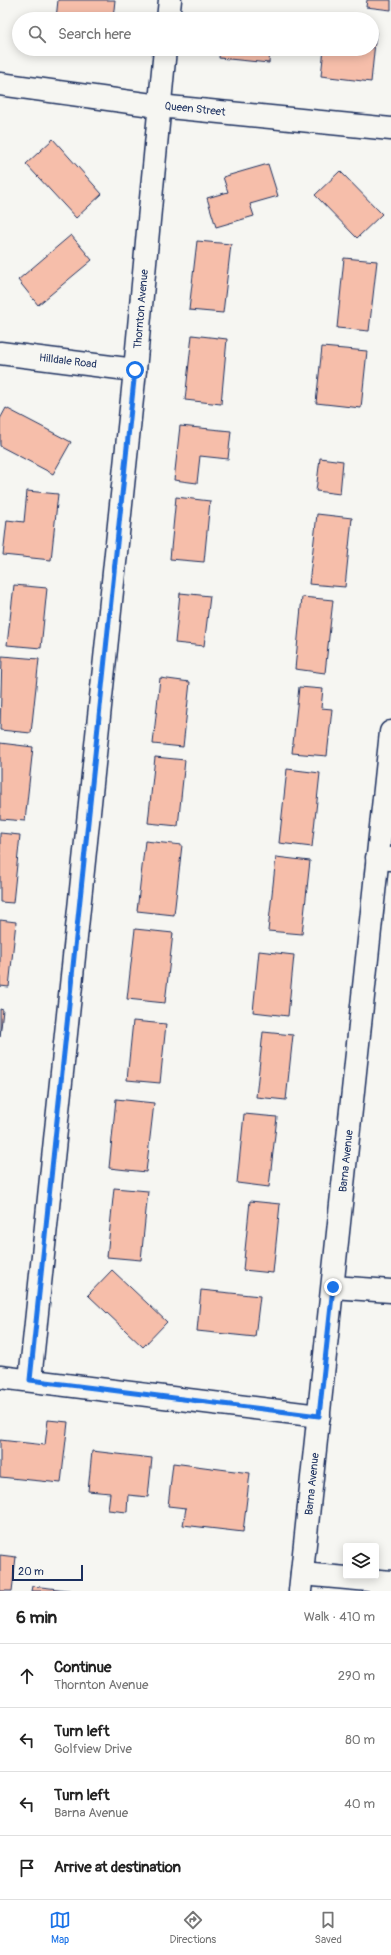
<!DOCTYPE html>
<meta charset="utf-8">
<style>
body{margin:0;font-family:Pangolin,sans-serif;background:#f2f2f2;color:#222}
.controls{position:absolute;right:12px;bottom:12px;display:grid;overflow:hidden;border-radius:4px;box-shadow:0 2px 10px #0003}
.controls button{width:36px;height:36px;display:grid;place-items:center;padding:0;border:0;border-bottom:1px solid #e0e0e0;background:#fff;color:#222;font:20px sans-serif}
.scale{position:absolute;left:12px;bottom:10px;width:71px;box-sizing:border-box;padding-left:4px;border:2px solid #1b2f5e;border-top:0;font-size:11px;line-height:14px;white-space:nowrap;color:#1b2f5e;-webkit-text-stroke:3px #f6f6f2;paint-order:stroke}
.stop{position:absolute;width:12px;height:12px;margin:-9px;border:3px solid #1a73e8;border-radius:50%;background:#fff}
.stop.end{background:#1a73e8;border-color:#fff;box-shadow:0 1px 4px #0008}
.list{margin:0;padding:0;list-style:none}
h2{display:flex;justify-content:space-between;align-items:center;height:52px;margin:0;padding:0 16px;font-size:17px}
h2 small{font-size:13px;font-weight:400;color:#767676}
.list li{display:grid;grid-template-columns:26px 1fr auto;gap:12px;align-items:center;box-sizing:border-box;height:64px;padding:0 16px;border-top:1px solid #e0e0e0}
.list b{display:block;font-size:15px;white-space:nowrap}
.list p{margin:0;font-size:13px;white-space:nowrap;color:#767676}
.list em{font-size:13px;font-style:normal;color:#767676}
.icon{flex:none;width:22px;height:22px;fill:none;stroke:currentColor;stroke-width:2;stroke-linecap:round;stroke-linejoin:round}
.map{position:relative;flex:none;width:391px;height:1591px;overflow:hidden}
.search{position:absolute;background:#fff;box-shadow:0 2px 10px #0003;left:12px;right:12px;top:12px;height:44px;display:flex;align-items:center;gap:10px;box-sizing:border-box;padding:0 14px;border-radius:22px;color:#767676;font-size:15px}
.sheet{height:308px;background:#fff}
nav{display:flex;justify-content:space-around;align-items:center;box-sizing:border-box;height:56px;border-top:1px solid #e0e0e0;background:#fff;font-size:11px;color:#767676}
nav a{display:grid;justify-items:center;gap:2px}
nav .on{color:#1a73e8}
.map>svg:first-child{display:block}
.building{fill:#f6beaa;stroke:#1b2f5e}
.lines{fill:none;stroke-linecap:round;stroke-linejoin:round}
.minor-casing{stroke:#1b2f5e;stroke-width:25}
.tertiary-casing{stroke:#1b2f5e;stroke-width:25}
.minor{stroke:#f6f6f2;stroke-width:22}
.tertiary{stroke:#f6f6f2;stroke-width:22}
.route{stroke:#1a73e8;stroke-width:5}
.labels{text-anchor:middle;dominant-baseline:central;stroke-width:4;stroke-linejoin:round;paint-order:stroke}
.street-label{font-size:11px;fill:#1b2f5e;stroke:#f6f6f2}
</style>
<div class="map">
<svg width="391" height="1591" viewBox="0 0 391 1591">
<rect width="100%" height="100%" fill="#f6f6f2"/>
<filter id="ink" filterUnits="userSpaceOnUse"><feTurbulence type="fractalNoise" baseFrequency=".025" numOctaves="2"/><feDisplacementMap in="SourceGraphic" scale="8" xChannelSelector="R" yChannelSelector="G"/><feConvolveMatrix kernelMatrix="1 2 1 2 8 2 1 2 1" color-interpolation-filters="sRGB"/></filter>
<g filter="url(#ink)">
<g class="building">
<path d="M58,0H115L113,19H56Z"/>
<path d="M367,0H391V10L366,7Z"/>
<path d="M372,31L376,32L371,82L321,76L324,49H372Z"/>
<path d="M72,49H109V53Z"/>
<path d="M220,49H270L269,63L219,58Z"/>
<path d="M53,139L102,194L76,218L26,164Z"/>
<path d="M268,164L278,196L250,204L254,216L216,227L207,198L228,192L223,177Z"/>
<path d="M340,171L382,214L357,238L315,195Z"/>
<path d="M71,235L92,260L38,305L18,280Z"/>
<path d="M197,241L231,244L223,313L189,310Z"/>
<path d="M344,258L377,261L369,331L337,328Z"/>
<path d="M192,335L227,339L221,404L185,400Z"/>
<path d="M322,347L367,351L361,408L316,403Z"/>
<path d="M6,408L71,442L53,474L0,446V419Z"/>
<path d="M180,426L231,431L228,459L200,456L197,483L174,480Z"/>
<path d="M320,458L343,461L340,494L316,491Z"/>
<path d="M27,491L58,494L51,560L3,555L7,520L24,522Z"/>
<path d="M176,497L210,501L204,562L170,559Z"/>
<path d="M317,514L352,518L345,587L309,584Z"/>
<path d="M14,585L47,588L41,648L7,645Z"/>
<path d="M180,593L210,596L204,646L175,643Z"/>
<path d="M302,597L333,600L325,673L295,669Z"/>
<path d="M2,656L39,659L31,733L0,730Z"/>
<path d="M160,678L190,682L183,747L153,744Z"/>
<path d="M299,687L323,689L321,708L332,709L327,756L292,753Z"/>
<path d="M0,743L33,747L25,821L0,819Z"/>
<path d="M155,757L185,760L178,826L148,823Z"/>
<path d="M287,769L320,773L312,847L279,843Z"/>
<path d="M0,833L20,835L13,903L0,902Z"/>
<path d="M145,841L182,845L174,915L137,911Z"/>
<path d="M276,857L310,861L302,934L268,931Z"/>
<path d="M0,920L16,922L9,987L0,986Z"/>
<path d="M135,929L173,933L165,1003L127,999Z"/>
<path d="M259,951L294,955L288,1016L253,1012Z"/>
<path d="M0,1009L3,1010L0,1037Z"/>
<path d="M133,1021L166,1024L160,1083L127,1080Z"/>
<path d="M263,1032L293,1035L286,1100L256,1097Z"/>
<path d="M116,1099L154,1103L146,1172L109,1168Z"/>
<path d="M244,1114L277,1117L269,1187L237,1183Z"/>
<path d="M114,1188L148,1191L141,1260L107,1257Z"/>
<path d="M250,1201L280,1204L273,1273L243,1270Z"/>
<path d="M112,1270L167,1322L143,1347L88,1295Z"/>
<path d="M201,1290L260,1296L255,1337L197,1331Z"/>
<path d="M48,1420L68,1422L61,1483L0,1477V1440L45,1445Z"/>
<path d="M92,1451L152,1458L148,1497L128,1495L127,1512L108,1510L110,1493L88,1491Z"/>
<path d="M173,1463L250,1473L243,1532L183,1525L186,1508L168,1506Z"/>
<path d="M0,1555L16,1557L12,1591H0Z"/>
<path d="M32,1586L76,1591H31Z"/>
</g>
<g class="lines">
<g class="minor-casing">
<g id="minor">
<path d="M168,19L170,0"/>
<path d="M0,84L159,106L391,129"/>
<path d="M0,353L135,370"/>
<path d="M377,858L391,859"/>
<path d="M333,1287L391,1291"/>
<path d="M0,1377L319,1416"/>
<path d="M30,1380L135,370L165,49"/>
<path d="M302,1574L391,1582"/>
</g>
</g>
<g class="tertiary-casing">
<path id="tertiary" d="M300,1591L391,732"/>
</g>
<use href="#minor" class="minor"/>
<use href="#tertiary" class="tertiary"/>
</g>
</g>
<g class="lines" filter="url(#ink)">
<path class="route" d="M135,370L30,1380L319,1416L333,1287"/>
</g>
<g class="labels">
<g class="street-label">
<text transform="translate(195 109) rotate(6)">Queen Street</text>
<text transform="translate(141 309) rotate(-85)">Thornton Avenue</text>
<text transform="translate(68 361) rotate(7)">Hilldale Road</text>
<text transform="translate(346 1161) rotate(-84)">Barna Avenue</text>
<text transform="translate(312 1484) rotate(-84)">Barna Avenue</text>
</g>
</g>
</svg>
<div class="controls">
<button><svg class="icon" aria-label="layers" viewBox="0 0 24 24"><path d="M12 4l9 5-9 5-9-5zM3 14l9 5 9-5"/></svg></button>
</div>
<div class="scale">20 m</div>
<div class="stop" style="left:135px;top:370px"></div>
<div class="stop end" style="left:333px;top:1287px"></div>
<div class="search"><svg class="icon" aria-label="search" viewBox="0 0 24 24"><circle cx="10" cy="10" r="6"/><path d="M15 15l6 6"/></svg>Search here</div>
</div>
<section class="sheet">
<h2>6 min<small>Walk · 410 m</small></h2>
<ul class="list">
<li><svg class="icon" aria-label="ahead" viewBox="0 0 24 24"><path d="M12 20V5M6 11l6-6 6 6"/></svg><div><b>Continue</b><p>Thornton Avenue</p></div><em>290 m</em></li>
<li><svg class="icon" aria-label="left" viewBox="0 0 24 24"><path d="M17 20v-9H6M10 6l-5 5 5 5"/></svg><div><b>Turn left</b><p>Golfview Drive</p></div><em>80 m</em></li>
<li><svg class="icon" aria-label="left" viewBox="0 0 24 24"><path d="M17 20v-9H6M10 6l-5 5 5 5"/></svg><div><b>Turn left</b><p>Barna Avenue</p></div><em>40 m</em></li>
<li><svg class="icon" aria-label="arrive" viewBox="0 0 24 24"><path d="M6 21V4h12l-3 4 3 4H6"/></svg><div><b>Arrive at destination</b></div></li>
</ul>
</section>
<nav>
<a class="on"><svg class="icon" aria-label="map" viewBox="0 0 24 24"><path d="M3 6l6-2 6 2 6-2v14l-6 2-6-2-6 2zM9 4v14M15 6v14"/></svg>Map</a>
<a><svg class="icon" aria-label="directions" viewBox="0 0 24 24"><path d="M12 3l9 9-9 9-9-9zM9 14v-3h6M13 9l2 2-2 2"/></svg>Directions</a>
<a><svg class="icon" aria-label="saved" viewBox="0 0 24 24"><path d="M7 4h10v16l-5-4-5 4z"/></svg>Saved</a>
</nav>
